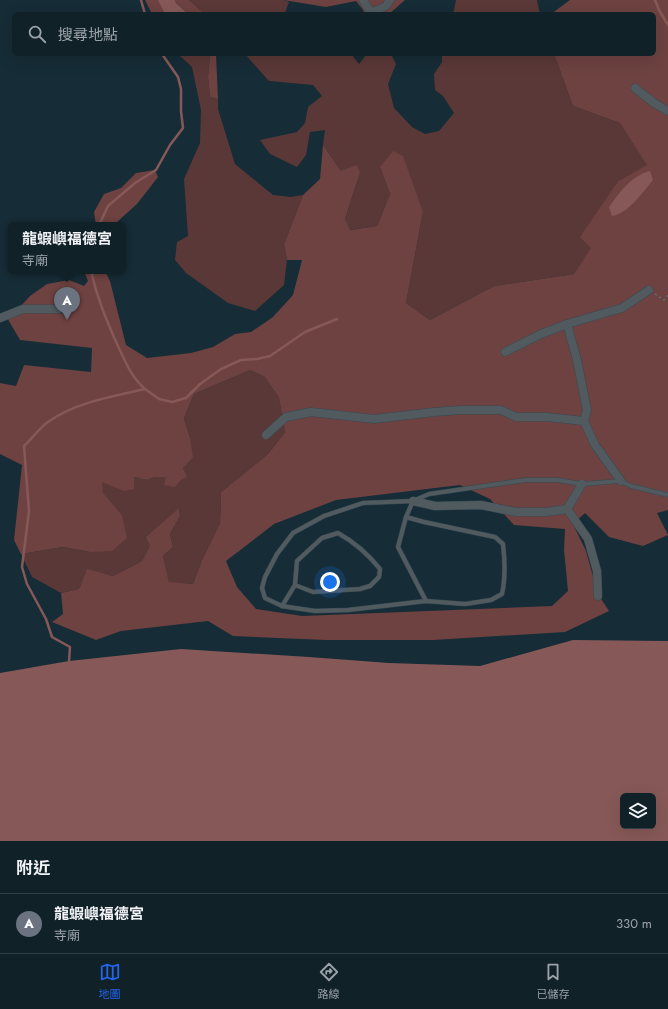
<!DOCTYPE html>
<html lang="zh-TW">
<meta charset="utf-8">
<style>
body{margin:0;font-family:Jost,"Noto Sans TC",sans-serif;background:#1e2e34;color:#f1f3f6}
.controls{position:absolute;right:12px;bottom:12px;display:grid;overflow:hidden;border-radius:6px;box-shadow:0 4px 16px #0002}
.controls button{width:36px;height:36px;display:grid;place-items:center;padding:0;border:0;border-bottom:1px solid #303e45;background:#102128;color:#f1f3f6;font:20px sans-serif}
.you{position:absolute;left:330px;top:582px;width:14px;height:14px;margin:-10px;border:3px solid #fff;border-radius:50%;background:#1a73e8;box-shadow:0 0 0 6px #1a73e833}
.badge{display:grid;place-items:center;width:26px;height:26px;border-radius:50%;background:#2563eb;color:#fff;font-size:13px;font-weight:700}
.pin{position:absolute;translate:-50% -33px;filter:drop-shadow(0 1px 2px #0008)}
.pin::after{content:'';position:absolute;top:21px;width:14px;height:12px;background:inherit;clip-path:polygon(0 0,100% 0,50% 100%)}
.popup{position:absolute;left:8px;top:222px;width:118px;height:52px;box-sizing:border-box;display:grid;place-content:center;border-radius:6px;background:#102128;filter:drop-shadow(0 1px 3px #0005);font-size:13px;white-space:nowrap;color:#9ca3a8}
.popup b{font-size:15px;color:#f1f3f6}
.popup::after{content:'';position:absolute;left:50%;top:100%;margin-left:-8px;border:8px solid transparent;border-top-color:#102128}
.list{margin:0;padding:0;list-style:none}
h2{display:flex;justify-content:space-between;align-items:center;height:52px;margin:0;padding:0 16px;font-size:17px}
h2 small{font-size:13px;font-weight:400;color:#9ca3a8}
.list li{display:grid;grid-template-columns:26px 1fr auto;gap:12px;align-items:center;box-sizing:border-box;height:60px;padding:0 16px;border-top:1px solid #303e45}
.list b{display:block;font-size:15px;white-space:nowrap}
.list p{margin:0;font-size:13px;white-space:nowrap;color:#9ca3a8}
.list em{font-size:13px;font-style:normal;color:#9ca3a8}
.icon{flex:none;width:22px;height:22px;fill:none;stroke:currentColor;stroke-width:2;stroke-linecap:round;stroke-linejoin:round}
.map{position:relative;flex:none;width:668px;height:841px;overflow:hidden}
.search{position:absolute;background:#102128;box-shadow:0 4px 16px #0002;left:12px;right:12px;top:12px;height:44px;display:flex;align-items:center;gap:10px;box-sizing:border-box;padding:0 14px;border-radius:6px;color:#9ca3a8;font-size:15px}
.sheet{height:112px;background:#102128}
nav{display:flex;justify-content:space-around;align-items:center;box-sizing:border-box;height:56px;border-top:1px solid #303e45;background:#102128;font-size:11px;color:#9ca3a8}
nav a{display:grid;justify-items:center;gap:2px}
nav .on{color:#2563eb}
.map>svg:first-child{display:block}
.green{fill:#5a3837}
.forest{fill:#6d4241;fill-rule:evenodd}
.water{fill:#865958;fill-rule:evenodd}
.lines{fill:none;stroke-linecap:round;stroke-linejoin:round}
.stream{stroke:#865958;stroke-width:2.5}
.service-casing{stroke:#364a54;stroke-width:5}
.minor-casing{stroke:#364a54;stroke-width:9}
.path{stroke:#5e717a;stroke-width:1.5;stroke-dasharray:2 3;stroke-linecap:butt}
.service{stroke:#505a5f;stroke-width:4}
.minor{stroke:#505a5f;stroke-width:8}
</style>
<div class="map">
<svg width="668" height="841" viewBox="0 0 668 841">
<rect width="100%" height="100%" fill="#162c36"/>
<g class="green">
<path d="M189,0H283L289,2L285,13L286,14H205Z"/>
<path d="M456,0H537L540,14H453Z"/>
<path d="M178,54H210L208,77L210,97L218,99V109L235,164L273,195L291,197L303,195L284,244L287,260L284,285L255,311L228,303L186,273L175,260L177,242L188,236L184,179L200,143L201,110L192,67Z"/>
<path d="M245,54H351L359,64L367,54H391L396,64L388,84L394,108L412,127L425,134L439,131L454,113L443,96L435,90L434,74L442,62V54H554L573,106L620,123L648,165L618,181L581,237L592,248L574,274L494,286L430,320L406,303L423,212L380,167L390,194L377,226L349,230L345,219L360,173L341,171L323,145L325,130L310,132L306,155L297,167L270,154L260,140L297,132L305,123L308,107L322,96L313,85L269,81Z"/>
<path d="M250,370L265,377L279,398L285,432L268,454L221,492L220,523L202,560L193,584L169,583L163,556L173,547L170,534L180,516L179,508L150,545L142,561L113,576L87,570L79,589L61,593L32,577L21,554L63,547L90,552L122,515L102,493V482L134,477L147,480L155,477H166L180,481L186,477L183,468L190,438L184,418L194,394Z"/>
</g>
<g class="forest">
<path d="M145,0H159L165,14H152Z"/>
<path d="M175,0H189L205,14H188L176,3Z"/>
<path d="M283,0H405L389,14H364L363,10L356,1L326,7Z"/>
<path d="M570,0H668V510L657,513L668,535L643,546L609,537L585,513L573,524L586,551L598,594L609,611L565,632L433,640H326L233,636L208,621L121,631L96,640L52,622L63,614L61,593L79,589L87,569L113,576L142,561L150,545L146,537L179,508L180,516L170,534L173,547L163,556L169,582L193,584L202,560L220,523L221,492L268,454L285,432L279,398L265,377L250,370L194,394L184,418L190,438L193,457L183,468L187,477L180,481L175,487L164,485L166,477H155L147,480L134,477V489L124,491L102,482L103,493L122,515L127,538L112,551L90,552L63,547L21,554L14,540L22,465L0,454V383L16,386L24,365L91,372L92,348L20,340L6,316L20,307L30,296L47,284L69,280L84,286L88,281L84,271H105L110,281L126,345L147,358L191,353L213,347L235,334L251,332L273,317L293,295L302,260H287L284,244L303,195L320,179L323,145L341,171L357,165L360,173L345,219L350,230L377,226L390,194L380,167L393,151L403,156L423,212L406,303L430,320L494,286L574,274L591,248L580,237L618,181L647,165L620,123L573,106L554,54H654V14H551ZM460,485L490,499L514,525L565,529L564,550L568,591L552,606L302,616L256,609L237,587L226,561L274,524L336,500Z"/>
<path d="M210,54H216L218,99L210,97L208,77Z"/>
<path d="M155,170L158,177L137,204L117,222L114,225H96L94,212L104,194L121,188L136,173Z"/>
</g>
<g class="water">
<path d="M158,0H175L176,3L188,14H165Z"/>
<path d="M650,171L653,180C642,193 629,213 612,216L609,207C620,192 631,176 650,171Z"/>
<path d="M573,640L668,641V841H0V673L69,661L181,649L309,657L389,663L480,666ZM623,796H653V826H623Z"/>
</g>
<g class="lines">
<g class="stream">
<path d="M141,0L145,14"/>
<path d="M655,0L659,10L668,25"/>
<path d="M99,225L108,206L135,183L156,170L170,145L183,128L181,111V89L178,77L162,54"/>
<path d="M91,271C97,298 106,319 117,344C125,361 131,377 145,389"/>
<path d="M69,661L70,647L52,637L46,619L27,584L22,567L29,511L24,446C32,439 39,428 48,422C74,403 113,396 145,389L159,399L172,402L186,398L200,384L221,369L241,360L257,359L270,356L305,332L337,319"/>
</g>
<g class="service-casing">
<g id="service">
<path d="M413,501L406,517L424,522L495,537L503,544C505,561 506,576 502,594L491,600L465,604L426,601L348,610L315,611L295,608L282,606L265,598L262,588L265,577L277,554L293,533L324,516L363,503L413,501L429,494L526,480H557L582,484L621,481L631,486L668,495"/>
<path d="M406,517L398,547L426,601"/>
<path d="M282,606L295,585L313,592L360,589L370,586L379,577L380,569C368,554 354,542 338,533L322,538L297,561L295,585"/>
</g>
</g>
<g class="minor-casing">
<g id="minor">
<path d="M363,0L371,13L386,6L390,0"/>
<path d="M635,88L654,103L668,111"/>
<path d="M0,318L23,309H64"/>
<path d="M567,324L577,360L587,410L584,421L595,445L621,481"/>
<path d="M505,352L541,334L567,324L622,308L649,290"/>
<path d="M266,435L286,417L311,412L374,419L434,412L461,410H501L516,417H547L584,421"/>
<path d="M582,484L567,509L588,539L597,571L598,596"/>
<path d="M413,501L435,506L481,505L516,512H546L567,509"/>
</g>
</g>
<path class="path" d="M655,294L664,300L668,295"/>
<use href="#service" class="service"/>
<use href="#minor" class="minor"/>
</g>
</svg>
<div class="controls">
<button><svg class="icon" aria-label="layers" viewBox="0 0 24 24"><path d="M12 4l9 5-9 5-9-5zM3 14l9 5 9-5"/></svg></button>
</div>
<div class="you"></div>
<div class="pin badge" style="left:67px;top:320px;background:#6b7280">A</div>
<div class="popup"><b>龍蝦嶼福德宮</b>寺廟</div>
<div class="search"><svg class="icon" aria-label="search" viewBox="0 0 24 24"><circle cx="10" cy="10" r="6"/><path d="M15 15l6 6"/></svg>搜尋地點</div>
</div>
<section class="sheet">
<h2>附近<small></small></h2>
<ul class="list">
<li><span class="badge" style="background:#6b7280">A</span><div><b>龍蝦嶼福德宮</b><p>寺廟</p></div><em>330 m</em></li>
</ul>
</section>
<nav>
<a class="on"><svg class="icon" aria-label="map" viewBox="0 0 24 24"><path d="M3 6l6-2 6 2 6-2v14l-6 2-6-2-6 2zM9 4v14M15 6v14"/></svg>地圖</a>
<a><svg class="icon" aria-label="directions" viewBox="0 0 24 24"><path d="M12 3l9 9-9 9-9-9zM9 14v-3h6M13 9l2 2-2 2"/></svg>路線</a>
<a><svg class="icon" aria-label="saved" viewBox="0 0 24 24"><path d="M7 4h10v16l-5-4-5 4z"/></svg>已儲存</a>
</nav>
